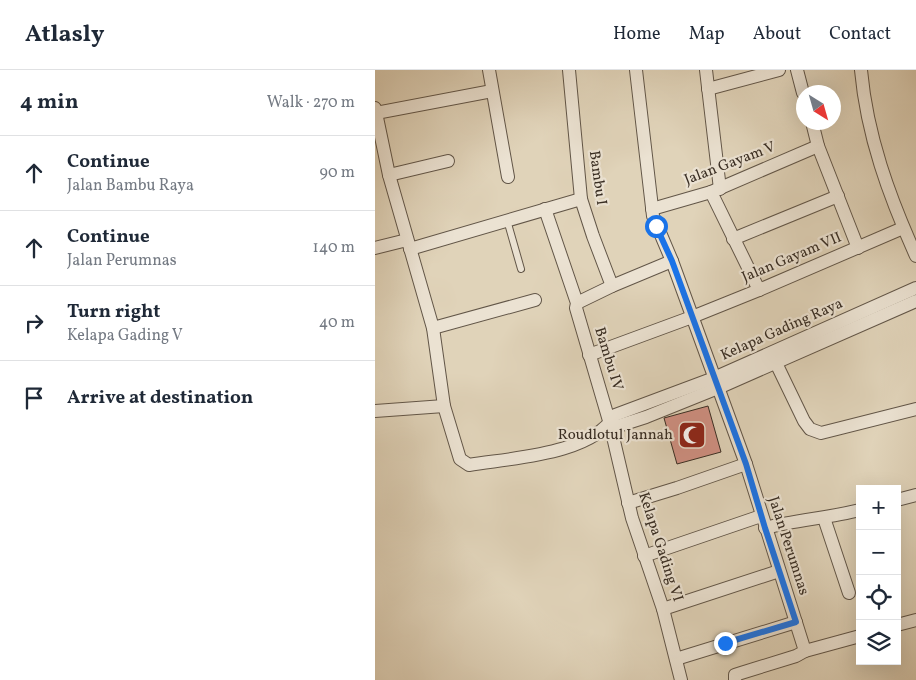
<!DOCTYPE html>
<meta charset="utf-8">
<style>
body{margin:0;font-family:Vollkorn,serif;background:#f2f2f3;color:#1f2937}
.controls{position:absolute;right:15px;bottom:15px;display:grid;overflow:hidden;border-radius:0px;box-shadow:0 5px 20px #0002}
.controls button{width:45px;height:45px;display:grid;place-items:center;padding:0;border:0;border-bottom:1px solid #e0e1e3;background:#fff;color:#1f2937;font:25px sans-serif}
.compass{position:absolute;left:421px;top:15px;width:45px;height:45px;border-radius:50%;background:#fff;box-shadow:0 5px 20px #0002;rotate:143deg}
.stop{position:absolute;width:15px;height:15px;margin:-11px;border:4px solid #1a73e8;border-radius:50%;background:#fff}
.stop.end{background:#1a73e8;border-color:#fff;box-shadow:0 1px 5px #0008}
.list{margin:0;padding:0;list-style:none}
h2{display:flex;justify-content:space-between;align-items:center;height:65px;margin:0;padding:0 20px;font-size:21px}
h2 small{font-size:16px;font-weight:400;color:#747a83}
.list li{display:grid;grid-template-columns:32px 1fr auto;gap:15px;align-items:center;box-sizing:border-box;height:75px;padding:0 20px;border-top:1px solid #e0e1e3}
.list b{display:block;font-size:19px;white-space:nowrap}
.list p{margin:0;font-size:16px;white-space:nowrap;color:#747a83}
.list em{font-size:16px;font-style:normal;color:#747a83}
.icon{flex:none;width:28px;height:28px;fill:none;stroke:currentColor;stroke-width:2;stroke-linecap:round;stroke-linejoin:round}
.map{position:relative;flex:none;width:541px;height:610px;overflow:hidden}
header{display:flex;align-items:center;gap:30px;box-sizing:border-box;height:70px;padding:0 25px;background:#fff;border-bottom:1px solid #e0e1e3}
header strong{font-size:24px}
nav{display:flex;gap:28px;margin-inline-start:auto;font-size:18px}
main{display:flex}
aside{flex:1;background:#fff}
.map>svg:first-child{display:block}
.building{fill:#d19184;stroke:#382d23}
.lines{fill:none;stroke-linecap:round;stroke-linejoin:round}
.service-casing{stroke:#625648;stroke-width:8}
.minor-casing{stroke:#625648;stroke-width:14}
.service{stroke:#ebe2d2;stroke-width:6}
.minor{stroke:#ebe2d2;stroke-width:12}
.route{stroke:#1a73e8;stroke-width:6}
.labels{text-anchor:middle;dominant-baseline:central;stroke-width:4.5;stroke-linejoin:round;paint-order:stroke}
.street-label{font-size:15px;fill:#382d23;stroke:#ebe2d2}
.poi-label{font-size:15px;fill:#382d23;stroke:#ebe2d2;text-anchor:end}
</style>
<header>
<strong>Atlasly</strong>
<nav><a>Home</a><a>Map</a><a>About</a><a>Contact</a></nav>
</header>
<main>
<aside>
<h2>4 min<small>Walk · 270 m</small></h2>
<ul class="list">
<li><svg class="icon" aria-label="ahead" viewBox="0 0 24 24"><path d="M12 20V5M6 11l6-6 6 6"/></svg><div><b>Continue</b><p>Jalan Bambu Raya</p></div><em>90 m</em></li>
<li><svg class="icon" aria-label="ahead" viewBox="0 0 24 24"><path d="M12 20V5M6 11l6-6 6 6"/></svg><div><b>Continue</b><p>Jalan Perumnas</p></div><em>140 m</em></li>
<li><svg class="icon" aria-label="right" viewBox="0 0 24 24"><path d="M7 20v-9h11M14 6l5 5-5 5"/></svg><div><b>Turn right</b><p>Kelapa Gading V</p></div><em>40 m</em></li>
<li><svg class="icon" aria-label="arrive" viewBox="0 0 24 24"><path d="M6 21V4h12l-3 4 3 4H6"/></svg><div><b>Arrive at destination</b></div></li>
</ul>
</aside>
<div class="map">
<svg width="541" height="610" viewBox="0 0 541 610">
<rect width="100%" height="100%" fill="#e0d3b9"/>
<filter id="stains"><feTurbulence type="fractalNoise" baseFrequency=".004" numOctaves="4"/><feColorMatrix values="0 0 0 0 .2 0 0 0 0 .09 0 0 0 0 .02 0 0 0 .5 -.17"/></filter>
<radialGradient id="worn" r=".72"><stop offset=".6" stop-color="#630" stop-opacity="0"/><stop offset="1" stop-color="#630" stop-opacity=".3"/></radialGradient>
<path class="building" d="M333,336L346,382L302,394L289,348Z"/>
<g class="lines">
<g class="service-casing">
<path id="service" d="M132,150L146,199"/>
</g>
<g class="minor-casing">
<g id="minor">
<path d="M114,0L133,107"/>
<path d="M194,0L206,129L218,166L237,216"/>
<path d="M261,0L278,146L297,191L371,394L430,581L421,586L366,603L360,605V610"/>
<path d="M331,0L345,119"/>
<path d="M422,0L428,23"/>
<path d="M486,0C492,66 514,126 541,186"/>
<path d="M333,19L404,0"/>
<path d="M0,38L14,105L58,258L69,336L85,389L94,395C135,388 217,385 240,345L339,308L541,218"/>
<path d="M1,43L117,21"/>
<path d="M437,52L443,76L483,178"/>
<path d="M14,105L73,91"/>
<path d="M336,122L384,220"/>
<path d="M170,139L202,233L201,238L235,354L257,448L288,539L306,610"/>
<path d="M277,139L336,122L443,76"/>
<path d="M358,169L463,126"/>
<path d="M0,178L32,170"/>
<path d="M35,179L206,129"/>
<path d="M202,233L237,216L297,191"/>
<path d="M58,258L160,230"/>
<path d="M214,285L317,247L384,220L528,158"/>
<path d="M401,293L429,351L435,359L446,363L541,339"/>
<path d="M0,341L69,336"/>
<path d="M235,354L243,356L271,347L343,318L541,231"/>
<path d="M522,430L541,425"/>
<path d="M253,433L302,418L371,394"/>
<path d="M449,448L474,523"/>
<path d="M390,458C421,450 453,448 485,440"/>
<path d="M269,486L386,446"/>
<path d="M288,539L404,501"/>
<path d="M522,555L541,550"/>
<path d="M430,581L485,566"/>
<path d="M301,589L421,552"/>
</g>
</g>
<use href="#service" class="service"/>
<use href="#minor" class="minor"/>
</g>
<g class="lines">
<path class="route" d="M281,156L297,191L371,394L390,458L421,552L350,573"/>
</g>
<defs>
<g id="mosque-square" transform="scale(1.4375)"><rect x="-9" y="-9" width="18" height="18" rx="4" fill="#8f2418" stroke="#ebe2d2"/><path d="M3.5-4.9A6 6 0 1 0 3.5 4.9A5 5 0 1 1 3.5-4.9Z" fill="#fff"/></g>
</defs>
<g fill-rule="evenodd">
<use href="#mosque-square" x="317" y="365"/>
</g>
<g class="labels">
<g class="street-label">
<text transform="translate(355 94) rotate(-21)">Jalan Gayam V</text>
<text transform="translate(222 108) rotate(82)">Bambu I</text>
<text transform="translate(417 188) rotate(-23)">Jalan Gayam VII</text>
<text transform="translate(407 260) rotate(-24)">Kelapa Gading Raya</text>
<text transform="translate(233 289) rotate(73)">Bambu IV</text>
<text transform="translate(413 476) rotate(72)">Jalan Perumnas</text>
<text transform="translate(285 477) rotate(72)">Kelapa Gading VI</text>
</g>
<g class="poi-label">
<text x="298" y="365">Roudlotul Jannah</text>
</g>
</g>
<rect width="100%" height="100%" filter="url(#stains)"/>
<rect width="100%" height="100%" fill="url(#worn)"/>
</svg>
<div class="controls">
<button>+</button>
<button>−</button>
<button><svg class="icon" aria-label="locate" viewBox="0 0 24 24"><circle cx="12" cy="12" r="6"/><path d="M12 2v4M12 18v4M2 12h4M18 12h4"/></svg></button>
<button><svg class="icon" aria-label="layers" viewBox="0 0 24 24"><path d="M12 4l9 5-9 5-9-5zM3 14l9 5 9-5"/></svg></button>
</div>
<svg class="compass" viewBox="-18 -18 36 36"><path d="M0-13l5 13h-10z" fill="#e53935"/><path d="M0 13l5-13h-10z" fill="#747a83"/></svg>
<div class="stop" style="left:281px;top:156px"></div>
<div class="stop end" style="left:350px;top:573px"></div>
</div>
</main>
